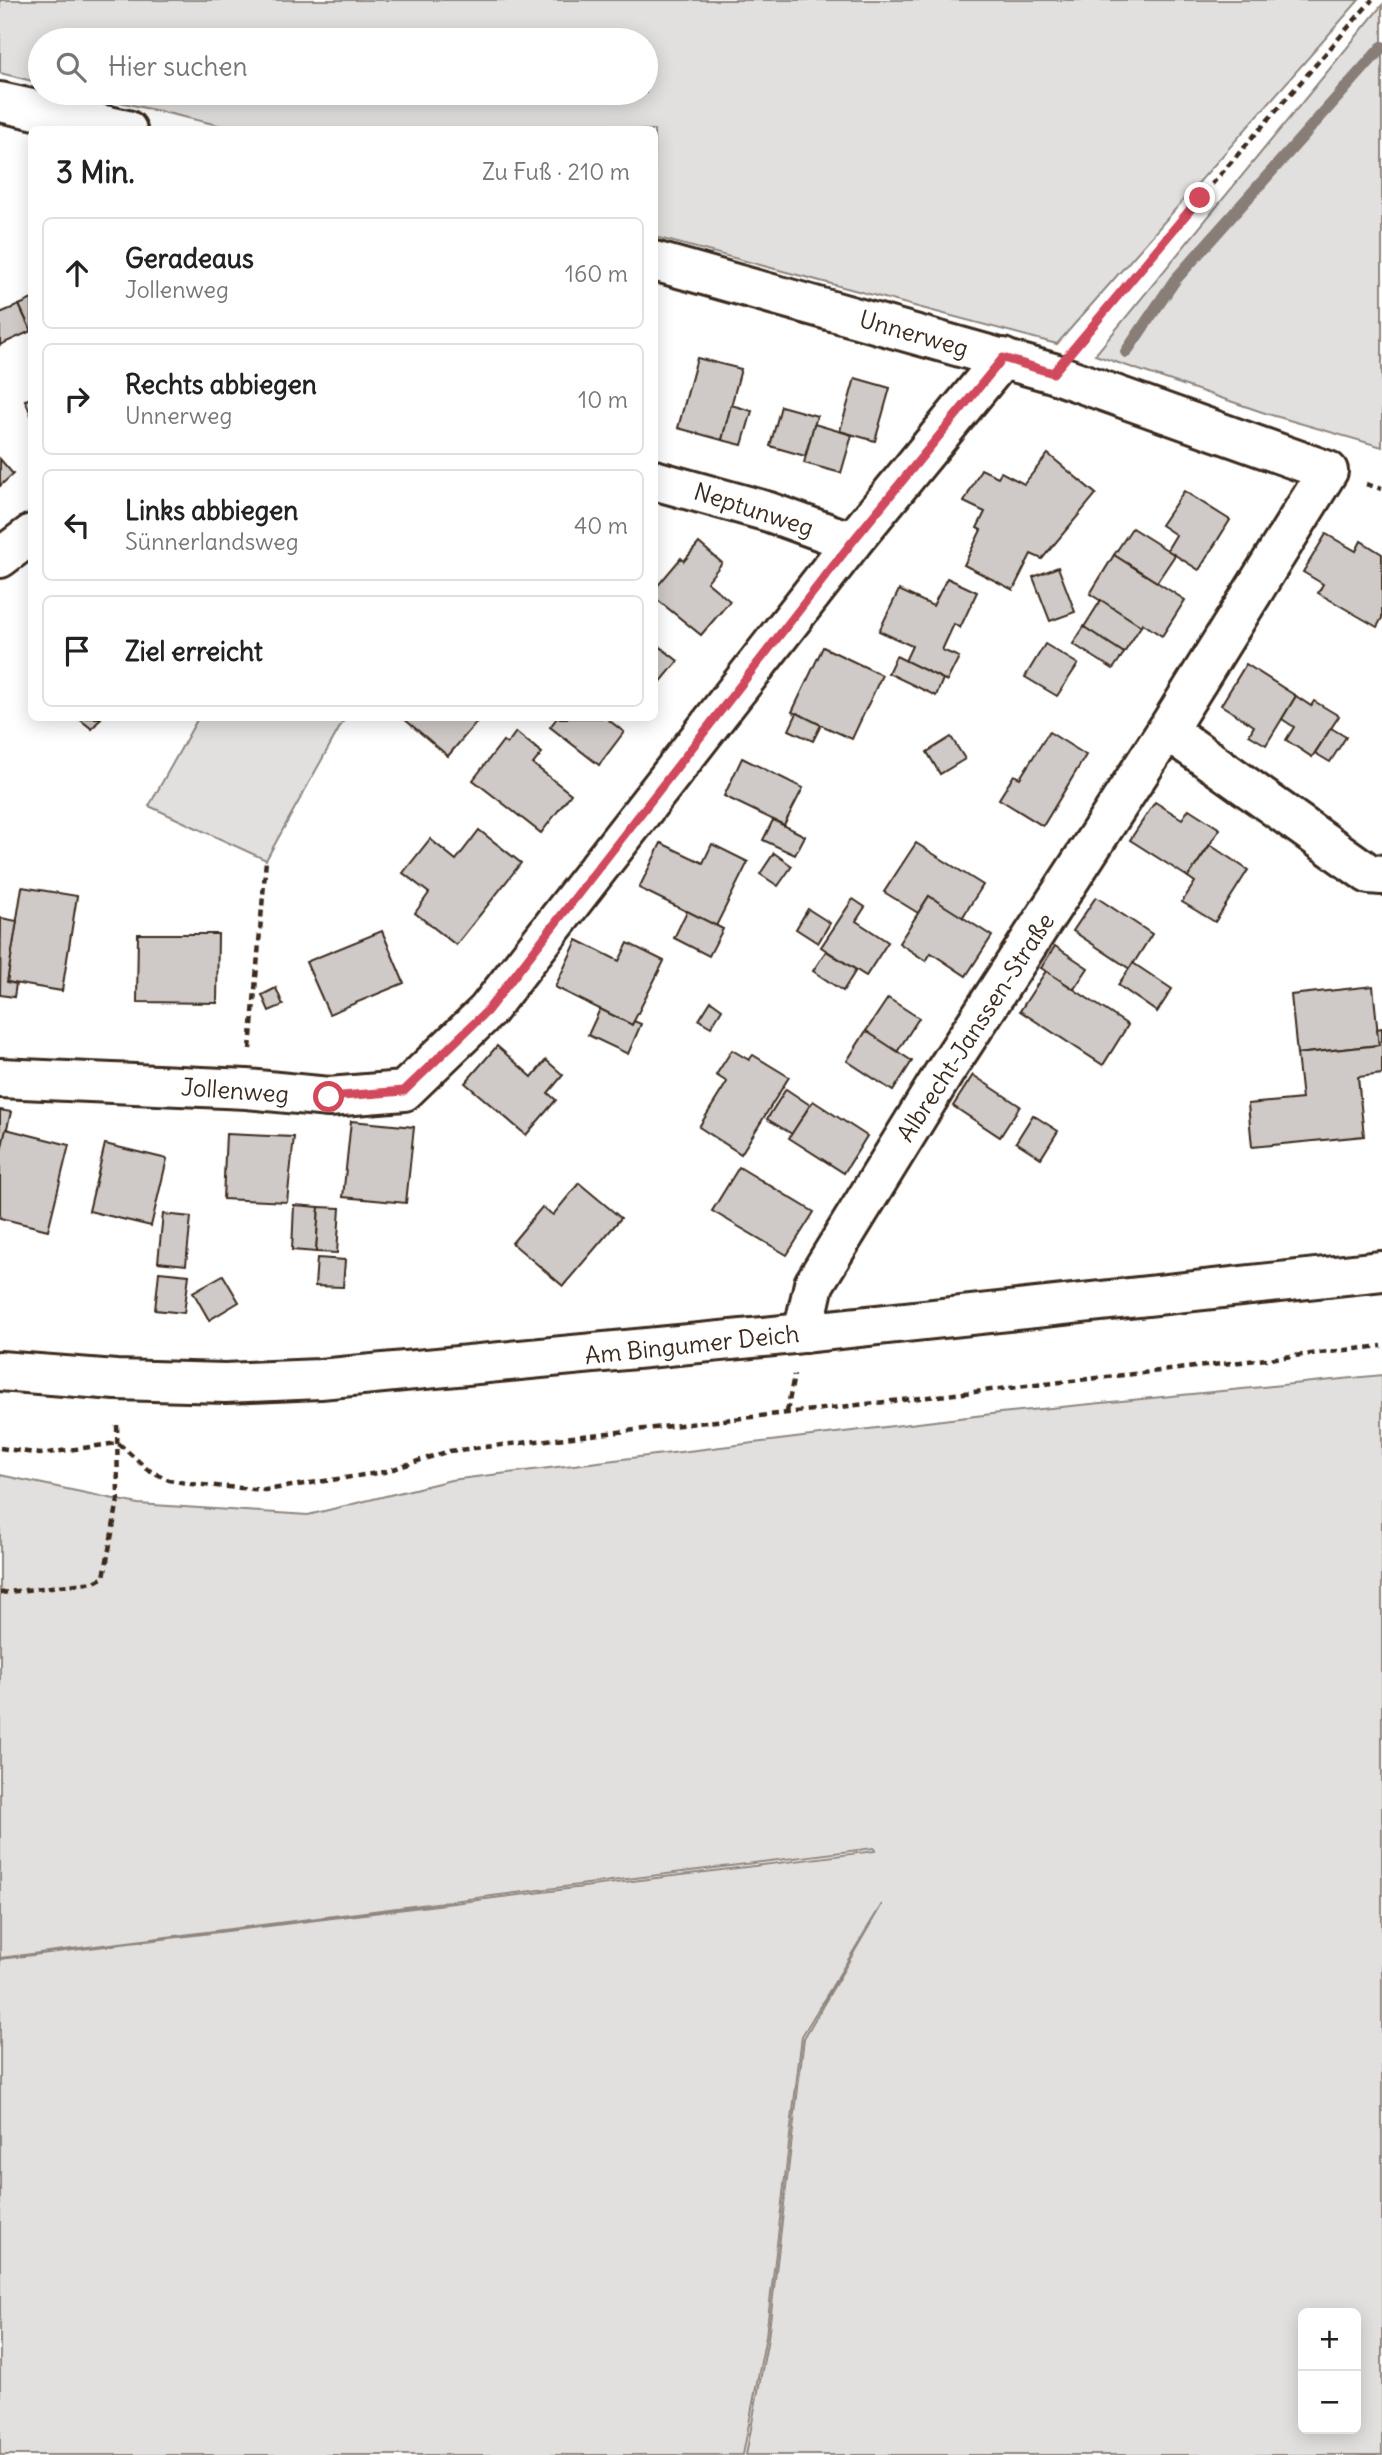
<!DOCTYPE html>
<html lang="de">
<meta charset="utf-8">
<style>
body{margin:0;font-family:Delius,sans-serif;background:#f6f6f6;color:#222}
.controls{position:absolute;right:21px;bottom:21px;display:grid;overflow:hidden;border-radius:10px;box-shadow:0 4px 18px #0003}
.controls button{width:63px;height:63px;display:grid;place-items:center;padding:0;border:0;border-bottom:2px solid #e0e0e0;background:#fff;color:#222;font:35px sans-serif}
.stop{position:absolute;width:21px;height:21px;margin:-16px;border:5px solid #d1495b;border-radius:50%;background:#fff}
.stop.end{background:#d1495b;border-color:#fff;box-shadow:0 2px 7px #0008}
.list{margin:0;padding:0;list-style:none}
h2{display:flex;justify-content:space-between;align-items:center;height:91px;margin:0;padding:0 28px;font-size:30px}
h2 small{font-size:23px;font-weight:400;color:#767676}
.list li{display:grid;grid-template-columns:46px 1fr auto;gap:21px;align-items:center;box-sizing:border-box;height:112px;margin:0 14px 14px;padding:0 14px;border:2px solid #e0e0e0;border-radius:10px}
.list b{display:block;font-size:26px;white-space:nowrap}
.list p{margin:0;font-size:23px;white-space:nowrap;color:#767676}
.list em{font-size:23px;font-style:normal;color:#767676}
.icon{flex:none;width:38px;height:38px;fill:none;stroke:currentColor;stroke-width:2;stroke-linecap:round;stroke-linejoin:round}
.map{position:relative;flex:none;width:1382px;height:2455px;overflow:hidden}
.search{position:absolute;background:#fff;box-shadow:0 4px 18px #0003;left:28px;top:28px;width:630px;height:77px;display:flex;align-items:center;gap:18px;box-sizing:border-box;padding:0 24px;border-radius:38px;color:#767676;font-size:26px}
.panel{position:absolute;background:#fff;box-shadow:0 4px 18px #0003;left:28px;top:126px;width:630px;height:595px;border-radius:10px}
.map>svg:first-child{display:block}
.green{fill:#e2e0de;stroke:#8e857e;stroke-width:2;fill-rule:evenodd}
.lines{fill:none;stroke-linecap:round;stroke-linejoin:round}
.stream{stroke:#887e77;stroke-width:12}
.building{fill:#cfcac7;stroke:#3b2a1e;stroke-width:2}
.minor-casing{stroke:#3b2a1e;stroke-width:44}
.major-casing{stroke:#3b2a1e;stroke-width:44}
.path{stroke:#3b2a1e;stroke-width:4.5;stroke-dasharray:7 5;stroke-linecap:butt}
.minor{stroke:#fff;stroke-width:38}
.major{stroke:#fff;stroke-width:38}
.route{stroke:#d1495b;stroke-width:9}
.labels{text-anchor:middle;dominant-baseline:central;stroke-width:5;stroke-linejoin:round;paint-order:stroke}
.street-label{font-size:24px;fill:#3b2a1e;stroke:#fff}
</style>
<div class="map">
<svg width="1382" height="2455" viewBox="0 0 1382 2455">
<rect width="100%" height="100%" fill="#fff"/>
<filter id="ink" filterUnits="userSpaceOnUse"><feTurbulence type="fractalNoise" baseFrequency=".0143" numOctaves="2"/><feDisplacementMap in="SourceGraphic" scale="14" xChannelSelector="R" yChannelSelector="G"/><feConvolveMatrix kernelMatrix="1 2 1 2 8 2 1 2 1" color-interpolation-filters="sRGB"/></filter>
<g filter="url(#ink)">
<g class="green">
<path d="M0,0H1359L1057,344L655,237L654,130L235,129L81,93H646V40H40V83L0,73Z"/>
<path d="M1382,5V447L1268,414L1095,355Z"/>
<path d="M198,718H345L266,860L149,806Z"/>
<path d="M1382,1375V2455H746L768,2338L804,2038L882,1904L802,2036L766,2336L743,2455H0V1959L875,1851L874,1848L0,1958V1475L138,1504L308,1515L451,1480L1000,1413ZM1303,2313H1356V2429H1303Z"/>
</g>
<g class="lines">
<path class="stream" d="M1126,352L1175,280L1382,47"/>
</g>
<g class="building">
<path d="M32,299V333L19,305Z"/>
<path d="M19,305L31,331L0,345V313Z"/>
<path d="M697,358L741,369L722,440L678,428Z"/>
<path d="M855,378L890,388L875,441L840,431Z"/>
<path d="M32,398V417L25,400Z"/>
<path d="M731,405L752,411L742,445L722,440Z"/>
<path d="M781,406L817,416L805,456L770,446Z"/>
<path d="M814,424L852,435L841,473L804,463Z"/>
<path d="M1048,454L1096,494L1042,559L1031,554L1013,590L964,565L981,530L977,528L985,512L964,502L981,469L998,477L1001,472L1024,484Z"/>
<path d="M0,459L13,474L0,486Z"/>
<path d="M1184,491L1230,520L1199,570L1167,550L1176,535L1161,525Z"/>
<path d="M1132,528L1175,555L1157,582L1114,555Z"/>
<path d="M1326,534L1356,551L1361,541L1382,554V618L1377,627L1318,593L1323,584L1303,572Z"/>
<path d="M699,543L722,563L707,582L730,601L701,635L654,597V590L681,558L684,561Z"/>
<path d="M1114,555L1185,600L1162,636L1142,623L1141,626L1090,594Z"/>
<path d="M1058,567L1075,612L1050,621L1033,577Z"/>
<path d="M947,578L977,592L960,628L954,624L942,650L959,657L947,681L905,661L912,646L879,631L899,590L933,606Z"/>
<path d="M1101,600L1141,626L1124,653L1084,627Z"/>
<path d="M1084,627L1124,653L1113,669L1073,644Z"/>
<path d="M654,642L678,661L654,690Z"/>
<path d="M1045,644L1078,664L1057,696L1025,677Z"/>
<path d="M823,647L882,675L852,739L792,712Z"/>
<path d="M896,656L943,679L936,696L888,673Z"/>
<path d="M1246,664L1296,696L1266,745L1249,735L1254,726L1221,705Z"/>
<path d="M1296,696L1311,706L1314,701L1339,716L1312,757L1286,740L1294,727L1282,719Z"/>
<path d="M797,713L821,725L813,741L789,730Z"/>
<path d="M78,718H101L92,729Z"/>
<path d="M403,718H480L448,756Z"/>
<path d="M557,718H606L624,732L599,765L550,727Z"/>
<path d="M1331,728L1346,737L1330,762L1315,753Z"/>
<path d="M516,732L542,753L533,764L571,794L541,833L473,780L503,741L507,744Z"/>
<path d="M1049,732L1086,755L1043,826L999,799L1014,775L1020,778Z"/>
<path d="M951,737L965,759L940,774L927,752Z"/>
<path d="M742,758L803,788L784,825L724,796Z"/>
<path d="M1155,802L1182,819L1189,809L1220,829L1188,877L1130,840Z"/>
<path d="M773,820L805,836L795,855L763,840Z"/>
<path d="M479,830L521,863L456,945L415,913L429,893L403,873L430,839L456,860Z"/>
<path d="M661,843L703,863L712,844L748,862L716,926L639,888Z"/>
<path d="M916,843L983,885L962,918L929,896L918,913L884,892Z"/>
<path d="M1210,845L1248,870L1215,922L1182,902L1195,882L1188,877Z"/>
<path d="M774,853L792,866L778,886L760,874Z"/>
<path d="M22,887L77,896L62,991L7,982Z"/>
<path d="M929,896L992,936L966,976L931,953L926,961L899,943Z"/>
<path d="M1096,897L1152,934L1130,969L1073,931Z"/>
<path d="M853,899L865,907L856,921L888,942L866,976L821,947Z"/>
<path d="M808,909L830,923L818,943L796,929Z"/>
<path d="M687,911L723,929L709,956L674,938Z"/>
<path d="M1,918L17,921L7,982L16,984L14,997L0,995Z"/>
<path d="M382,931L404,983L329,1014L306,962Z"/>
<path d="M138,934H218L217,1003L137,1002Z"/>
<path d="M577,940L619,961L628,943L664,961L632,1025L555,987Z"/>
<path d="M1055,946L1088,968L1074,989L1041,968Z"/>
<path d="M826,951L856,970L843,991L813,971Z"/>
<path d="M1133,963L1172,989L1157,1012L1118,985Z"/>
<path d="M1046,971L1128,1025L1103,1065L1020,1011Z"/>
<path d="M1373,986L1379,1045L1297,1054L1291,995Z"/>
<path d="M276,988L283,1005L269,1011L262,995Z"/>
<path d="M888,998L919,1018L897,1052L866,1031Z"/>
<path d="M711,1001L722,1009L711,1027L699,1020Z"/>
<path d="M600,1009L632,1025L634,1021L641,1024L628,1054L588,1035Z"/>
<path d="M1382,1028V1074L1358,1077L1364,1136L1252,1147L1248,1104L1302,1099L1297,1054L1379,1045L1377,1029Z"/>
<path d="M866,1031L912,1061L893,1091L847,1061Z"/>
<path d="M497,1046L532,1077L546,1060L563,1075L548,1093L556,1100L526,1135L465,1083Z"/>
<path d="M732,1050L749,1060L753,1055L789,1077L741,1154L699,1127L727,1082L716,1075Z"/>
<path d="M973,1075L1020,1106L1000,1137L953,1106Z"/>
<path d="M786,1089L810,1105L792,1134L767,1119Z"/>
<path d="M813,1101L867,1136L844,1173L789,1138Z"/>
<path d="M0,1110L11,1112L1,1152H0Z"/>
<path d="M1033,1115L1058,1131L1041,1158L1016,1142Z"/>
<path d="M351,1121L414,1127L406,1203L343,1197Z"/>
<path d="M6,1129L69,1145L48,1230L0,1218V1155Z"/>
<path d="M226,1134L294,1137L287,1202L223,1199Z"/>
<path d="M105,1144L167,1159L151,1226L89,1211Z"/>
<path d="M739,1167L814,1212L787,1255L712,1211Z"/>
<path d="M579,1183L621,1218L563,1286L512,1243L542,1207L553,1215Z"/>
<path d="M294,1205L319,1207L316,1252L292,1250Z"/>
<path d="M319,1207L340,1208L337,1253L316,1252Z"/>
<path d="M163,1214L191,1217L186,1265L158,1262Z"/>
<path d="M317,1258L345,1260L343,1287L315,1286Z"/>
<path d="M159,1272L189,1275L184,1313L155,1310Z"/>
<path d="M223,1275L239,1302L209,1320L193,1292Z"/>
</g>
<g class="lines">
<g class="minor-casing">
<g id="minor">
<path d="M0,102L127,130"/>
<path d="M654,261L1053,373L1328,471L1167,730L944,1073L814,1284L803,1333"/>
<path d="M654,480L769,512L852,542"/>
<path d="M0,558L32,534"/>
<path d="M1167,730L1369,874L1382,875"/>
<path d="M0,1078L247,1089L329,1097L404,1091L487,1011L852,542L1003,358"/>
</g>
</g>
<g class="major-casing">
<path id="major" d="M0,1371L116,1380L225,1383L320,1379L774,1336L1382,1271"/>
</g>
<g class="path">
<path d="M1080,340L1200,198L1372,0"/>
<path d="M1366,484L1382,489"/>
<path d="M250,1049L266,860"/>
<path d="M787,1412L794,1375"/>
<path d="M0,1448L40,1454L118,1443L147,1469L169,1480L191,1484L265,1490L384,1472L449,1451L1382,1346"/>
<path d="M0,1593L94,1582L104,1577L118,1500L117,1420"/>
</g>
<use href="#minor" class="minor"/>
<use href="#major" class="major"/>
</g>
</g>
<g class="lines" filter="url(#ink)">
<path class="route" d="M329,1097L404,1091L487,1011L852,542L1003,358L1053,373L1200,198"/>
</g>
<g class="labels">
<g class="street-label">
<text transform="translate(914 333) rotate(16)">Unnerweg</text>
<text transform="translate(754 509) rotate(18)">Neptunweg</text>
<text transform="translate(975 1027) rotate(-57)">Albrecht-Janssen-Straße</text>
<text transform="translate(235 1090) rotate(4)">Jollenweg</text>
<text transform="translate(692 1344) rotate(-6)">Am Bingumer Deich</text>
</g>
</g>
</svg>
<div class="controls">
<button>+</button>
<button>−</button>
</div>
<div class="stop" style="left:329px;top:1097px"></div>
<div class="stop end" style="left:1200px;top:198px"></div>
<div class="search"><svg class="icon" aria-label="search" viewBox="0 0 24 24"><circle cx="10" cy="10" r="6"/><path d="M15 15l6 6"/></svg>Hier suchen</div>
<section class="panel">
<h2>3 Min.<small>Zu Fuß · 210 m</small></h2>
<ul class="list">
<li><svg class="icon" aria-label="ahead" viewBox="0 0 24 24"><path d="M12 20V5M6 11l6-6 6 6"/></svg><div><b>Geradeaus</b><p>Jollenweg</p></div><em>160 m</em></li>
<li><svg class="icon" aria-label="right" viewBox="0 0 24 24"><path d="M7 20v-9h11M14 6l5 5-5 5"/></svg><div><b>Rechts abbiegen</b><p>Unnerweg</p></div><em>10 m</em></li>
<li><svg class="icon" aria-label="left" viewBox="0 0 24 24"><path d="M17 20v-9H6M10 6l-5 5 5 5"/></svg><div><b>Links abbiegen</b><p>Sünnerlandsweg</p></div><em>40 m</em></li>
<li><svg class="icon" aria-label="arrive" viewBox="0 0 24 24"><path d="M6 21V4h12l-3 4 3 4H6"/></svg><div><b>Ziel erreicht</b></div></li>
</ul>
</section>
</div>
